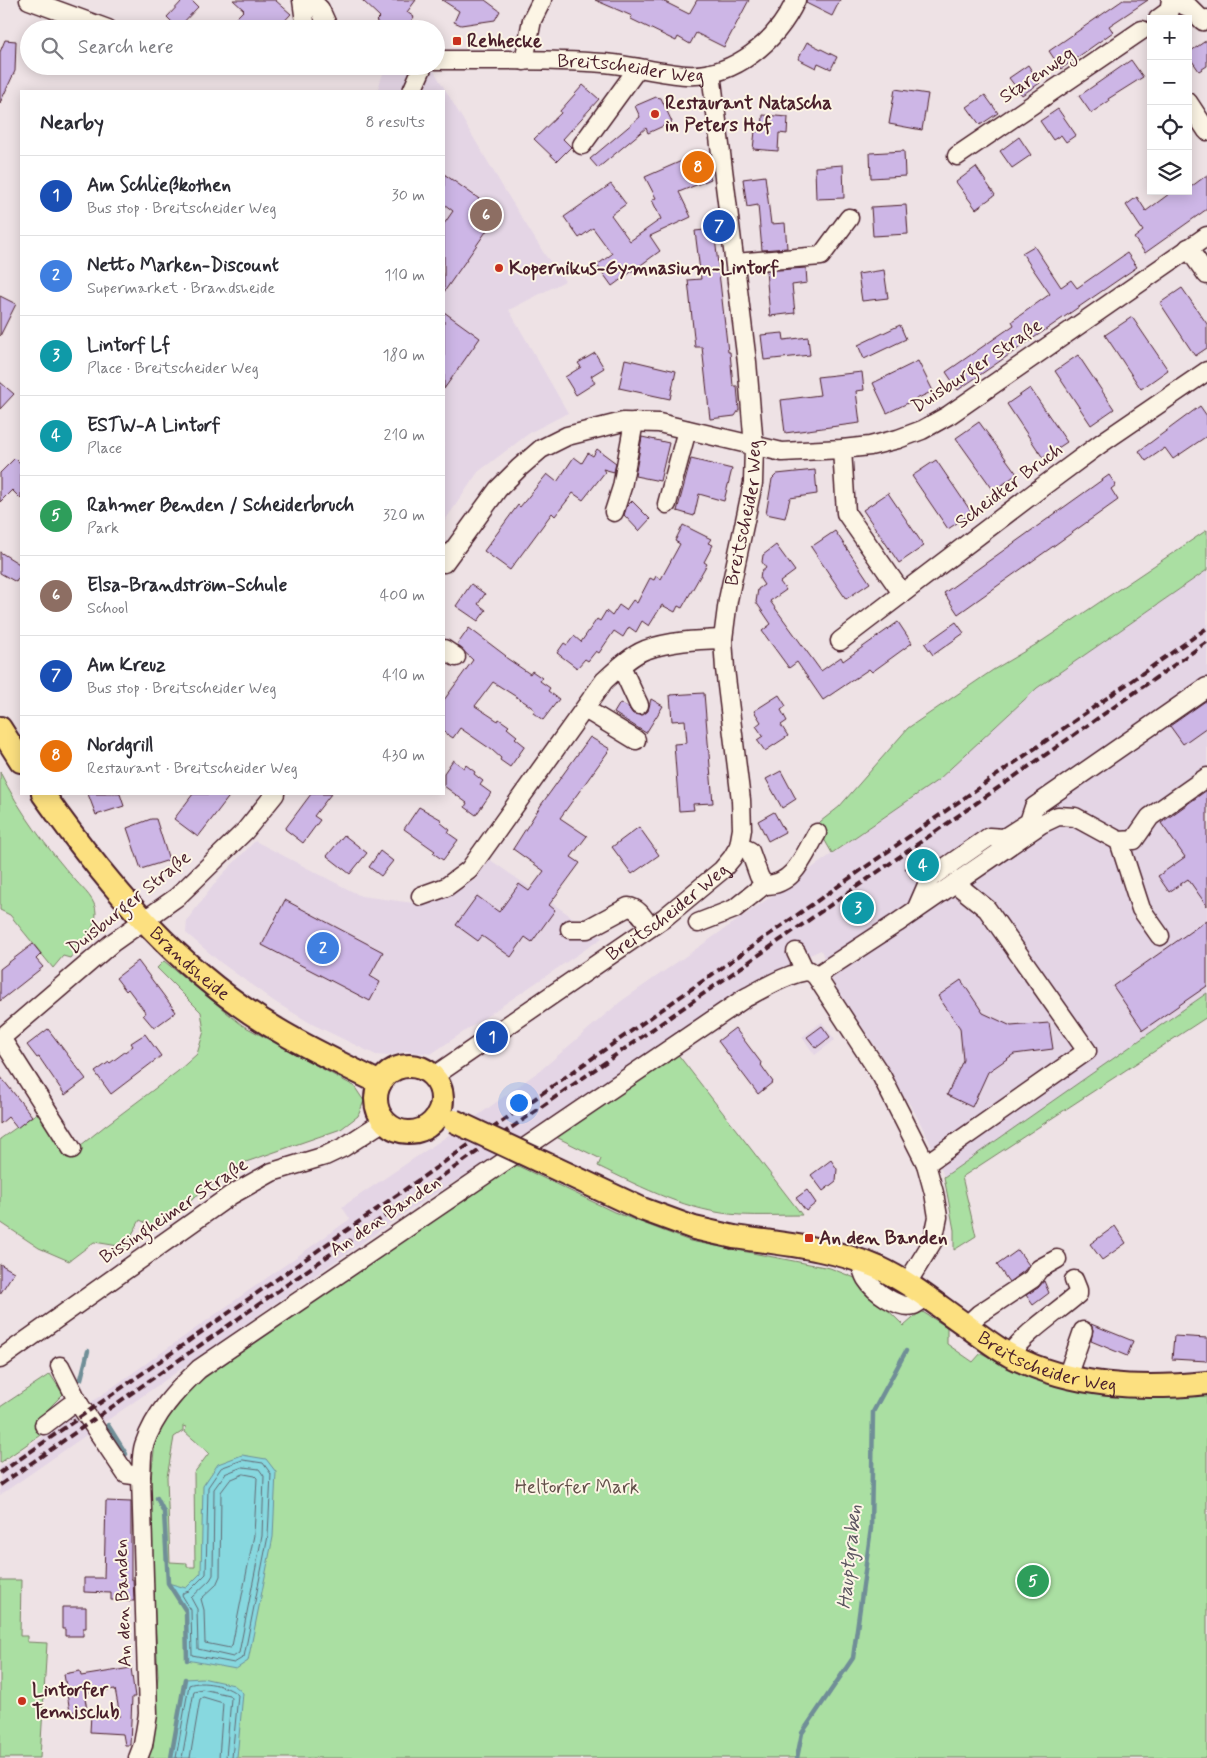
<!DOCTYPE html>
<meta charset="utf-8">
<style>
body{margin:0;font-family:Mynerve,sans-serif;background:#f2f2f3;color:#2b2b33}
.controls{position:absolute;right:15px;top:15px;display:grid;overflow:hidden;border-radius:0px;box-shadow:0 2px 12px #0003}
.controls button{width:45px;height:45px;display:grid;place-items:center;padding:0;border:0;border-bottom:1px solid #e1e1e2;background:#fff;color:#2b2b33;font:25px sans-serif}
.you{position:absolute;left:518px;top:1102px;width:18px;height:18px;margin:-12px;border:4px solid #fff;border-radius:50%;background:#1a73e8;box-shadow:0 0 0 8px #1a73e833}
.badge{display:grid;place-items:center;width:32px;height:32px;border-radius:50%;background:#c8321e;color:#fff;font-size:16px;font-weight:700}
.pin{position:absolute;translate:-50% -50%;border:2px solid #fff;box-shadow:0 1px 5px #0006}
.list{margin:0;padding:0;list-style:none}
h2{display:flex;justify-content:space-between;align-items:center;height:65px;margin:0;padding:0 20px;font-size:21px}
h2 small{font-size:16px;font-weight:400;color:#7c7c81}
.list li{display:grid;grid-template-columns:32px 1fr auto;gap:15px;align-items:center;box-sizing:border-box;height:80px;padding:0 20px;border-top:1px solid #e1e1e2}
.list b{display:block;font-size:19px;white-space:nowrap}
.list p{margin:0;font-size:16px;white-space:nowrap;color:#7c7c81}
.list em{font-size:16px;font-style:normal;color:#7c7c81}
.icon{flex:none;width:28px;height:28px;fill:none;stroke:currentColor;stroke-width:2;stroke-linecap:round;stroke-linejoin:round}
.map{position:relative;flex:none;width:1207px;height:1758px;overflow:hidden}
.search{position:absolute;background:#fff;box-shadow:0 2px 12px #0003;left:20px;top:20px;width:425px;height:55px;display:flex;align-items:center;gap:12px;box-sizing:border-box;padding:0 18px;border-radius:28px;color:#7c7c81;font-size:19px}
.panel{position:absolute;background:#fff;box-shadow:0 2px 12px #0003;left:20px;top:90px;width:425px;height:705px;border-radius:0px}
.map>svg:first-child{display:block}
.built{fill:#e4d5e5}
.green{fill:#aadfa2;stroke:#7a7f66;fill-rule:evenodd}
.water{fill:#87d8df;stroke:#6f8e97}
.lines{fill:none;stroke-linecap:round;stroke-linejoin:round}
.shore{stroke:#626973;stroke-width:1}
.stream{stroke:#6f8e97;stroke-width:4.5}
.building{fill:#cdb6e6;stroke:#4a1f2b}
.minor-casing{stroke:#4a1f2b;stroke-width:21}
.major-casing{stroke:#4a1f2b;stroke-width:26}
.minor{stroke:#fcf5e5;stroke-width:18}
.major{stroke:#fce080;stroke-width:22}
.rail{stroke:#4a1f2b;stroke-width:4;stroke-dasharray:8 4;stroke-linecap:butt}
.major-bridge-casing{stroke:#4a1f2b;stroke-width:26;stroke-linecap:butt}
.major-bridge{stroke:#fce080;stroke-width:22}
.poi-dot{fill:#c8321e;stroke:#fcf5e5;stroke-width:2}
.labels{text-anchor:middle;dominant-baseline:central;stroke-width:4;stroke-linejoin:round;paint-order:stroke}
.poi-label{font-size:19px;font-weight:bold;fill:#4a1f2b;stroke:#fcf5e5;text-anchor:start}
.street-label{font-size:19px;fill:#4a1f2b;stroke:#fcf5e5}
.park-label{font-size:19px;fill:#624f49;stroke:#fcf5e5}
.water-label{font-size:20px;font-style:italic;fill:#5c5661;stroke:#fcf5e5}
</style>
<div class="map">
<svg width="1207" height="1758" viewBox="0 0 1207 1758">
<rect width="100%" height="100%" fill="#eee2e5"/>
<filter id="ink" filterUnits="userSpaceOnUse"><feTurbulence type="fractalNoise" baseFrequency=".02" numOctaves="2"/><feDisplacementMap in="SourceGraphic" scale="10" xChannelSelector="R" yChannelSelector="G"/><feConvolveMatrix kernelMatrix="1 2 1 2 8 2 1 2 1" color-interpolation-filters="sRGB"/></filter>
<g filter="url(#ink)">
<g class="built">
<path d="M385,68L434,71L504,189L545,255L565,281L509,310L568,413L531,432L478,472L444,522V91H377Z"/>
<path d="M1207,570V993L944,1177L934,1150L914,1111L889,1074L878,1050L835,988L821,950L755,980L529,1135L408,1211L0,1495V1467L350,1219L342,1207L480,1114L542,1069L620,1002L938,780L1037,688Z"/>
<path d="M255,841L361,896L421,904L450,895L476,879L489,859L602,938L431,1054L406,1051L387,1056L376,1055L312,1024L275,1002L220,962L186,933L187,920L219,878Z"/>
<path d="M822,1022L835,1040L815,1055L802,1037Z"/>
</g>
<g class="green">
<path d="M1207,530V570L1037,688L938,780L832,853L816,825L839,807L908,728L993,670L1042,641Z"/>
<path d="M0,772C19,811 47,848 76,881C84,890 96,900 96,913C96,930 80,945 70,958L63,956L53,968L10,915L0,910Z"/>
<path d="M164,961L242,1025L354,1086L364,1101L358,1116L341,1129L246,1162L152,1226L140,1220L125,1247L94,1242L69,1261L39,1248L0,1222V1139L40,1111L66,1157L105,1126L177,1072L197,1054L204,1031L201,1012L157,968Z"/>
<path d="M1207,993V1017L962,1177L976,1236L954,1250V1230L944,1177Z"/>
<path d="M676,1052L802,1215C781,1215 760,1216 740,1215C689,1212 643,1188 598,1166L601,1159L552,1135Z"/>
<path d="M514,1164L614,1212L690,1241L830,1268L855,1278L904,1326L921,1311L947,1327V1344L973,1362L981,1353L1019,1372L1132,1389L1142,1398L1207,1391V1758H145L152,1738L158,1676L149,1497L155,1442L165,1422L196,1384L340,1282ZM183,1426L186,1427L185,1432L209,1453L194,1473L195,1567H187V1563L170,1562L167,1477L174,1437L183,1431Z"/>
<path d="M50,1374L63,1394L39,1418L46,1431L0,1463V1407Z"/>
<path d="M0,1580H21L20,1636H27V1642L47,1643L40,1758H0Z"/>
</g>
<g class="water">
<path d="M242,1455L266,1459L276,1472L273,1537L248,1661L236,1669L187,1660L186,1611L168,1583L186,1588L201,1573L203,1486L218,1464Z"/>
<path d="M202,1678L234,1685L243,1693L237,1758H171L185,1679Z"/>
</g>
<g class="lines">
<g class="shore">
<path d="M243,1460L263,1463L271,1474L268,1536L244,1657L234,1663L192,1655L191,1610L182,1595L183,1593L189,1591L206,1574L208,1487L221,1468Z"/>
<path d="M243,1467L259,1469L264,1476L262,1536L239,1653L233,1657L198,1649L197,1609L191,1598L210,1580L213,1575L214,1489L225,1474Z"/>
<path d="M244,1474L255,1476L257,1478L254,1535L232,1646L230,1648L205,1643L204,1610L201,1599L216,1585L220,1576L221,1492L230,1480Z"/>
<path d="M176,1758L189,1685C201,1680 228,1685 238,1695L232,1758"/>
<path d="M182,1758L194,1691L202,1689L229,1695L231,1698L226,1758"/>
<path d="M190,1758L200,1699L203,1697L223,1703L219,1758"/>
</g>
<g class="stream">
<path d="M81,1379L88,1351"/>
<path d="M108,1425L126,1454"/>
<path d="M157,1498L164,1512L168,1583L186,1611L187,1660"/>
<path d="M171,1758L185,1679"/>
<path d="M797,1758L802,1733L853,1658L871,1528L873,1412L906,1351"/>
</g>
</g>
<g class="building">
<path d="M183,0H191L198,7L178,28L167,17Z"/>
<path d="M233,0H275L291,14L277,29H240L232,22L244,10Z"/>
<path d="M362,0H416L407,12L414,17L405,29H386L376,21L380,17Z"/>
<path d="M442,0H485L500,11L495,20L461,25L454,22L459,11Z"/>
<path d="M595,0H661L689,14L697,0H749L724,47L696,33L690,44L678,37L676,41L631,19L632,16Z"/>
<path d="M807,0H840L832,16L806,3Z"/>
<path d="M1123,0H1148L1109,26L1113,32L1061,69L1049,51Z"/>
<path d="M5,40L16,41L15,71L0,103V52Z"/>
<path d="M1207,40V66L1199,71L1188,55V53Z"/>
<path d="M807,42L837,57L831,69L818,63L816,68L798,59Z"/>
<path d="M1131,60L1143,77L1108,99L1109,101L1091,113L1079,96Z"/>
<path d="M1028,65L1040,83L1022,95L1009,78Z"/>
<path d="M583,85L599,99L563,139L571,147L557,161L534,139L561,113L560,111Z"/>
<path d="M895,89L928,94L922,130L889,124Z"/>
<path d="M985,95L998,113L980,125L967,107Z"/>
<path d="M656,97L661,98L672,122L648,133L646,128L598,168L590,159L640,117L635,106Z"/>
<path d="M1058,109L1076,135L1066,142L1061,135L1053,140L1040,121Z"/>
<path d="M763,115L788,117L787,134L779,133L778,151L753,149L755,131L762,132Z"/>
<path d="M1019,137L1031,155L1012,168L1000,151Z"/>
<path d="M904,151L905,176L871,178L870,153Z"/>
<path d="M700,153L711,179L679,192L691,217L650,236L660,251L612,286L597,265L612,254L593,228L579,238L564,217L611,184L626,204L611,215L630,241L661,219L652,200L656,198L645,177Z"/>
<path d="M843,165L844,198L816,199L815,167Z"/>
<path d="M976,167L995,195L976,209L956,182Z"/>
<path d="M444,174L499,213L444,292V224L453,211L444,204Z"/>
<path d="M1207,175V209L1145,253L1134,238L1143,231L1126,205L1137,197L1146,211L1173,191H1188V189Z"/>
<path d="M765,176L771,224L785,223L787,248L762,250L758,205L747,207L743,179Z"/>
<path d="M906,205L908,234L873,236L871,207Z"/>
<path d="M714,229L728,352H730L733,386H737L739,410L735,416L710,419L702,347H695L688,280L701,279L695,231Z"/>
<path d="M1034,246L1061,287L1071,280L1077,288L1127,253L1137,267L958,390L946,372L1014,325L1012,321L1050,294L1022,253Z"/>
<path d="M806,268L807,283L792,285L795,313L770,316L766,271Z"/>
<path d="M884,270L888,298L862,301L858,274Z"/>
<path d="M1182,288L1207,324V348L1195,356L1160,303Z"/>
<path d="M0,296L16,304L0,336Z"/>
<path d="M444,312L480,338L444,389Z"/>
<path d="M1132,317L1168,370L1141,389L1105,335Z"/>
<path d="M900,325L906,339L864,359L858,345Z"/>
<path d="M783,333L784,340L808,337L810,355L764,360L761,335Z"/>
<path d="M595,353L604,368L591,376L595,383L576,395L565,377L581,367L578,363Z"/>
<path d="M1078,355L1114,409L1091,425L1055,371Z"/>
<path d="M625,359L676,371L670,399L619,388Z"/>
<path d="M918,361L933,391L887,413L873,383Z"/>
<path d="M862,372L864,390L856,391L860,423L785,433L781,400L820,395L817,377Z"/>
<path d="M0,382L14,394L0,409Z"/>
<path d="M1030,388L1067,442L1043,458L1007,404Z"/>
<path d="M1200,406L1207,416V436L1173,459L1165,448L1146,461L1139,451Z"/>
<path d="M979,422L1017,474L994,491L956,438Z"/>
<path d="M642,437L669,443L660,481L635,476Z"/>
<path d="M597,449L616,463L614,472L603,469L605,472L583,500L573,493L555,516L552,513L510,570L484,551L518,505L520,507L547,474L557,482L574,457L582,463L588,453L593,456Z"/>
<path d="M15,458L21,464V499L12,490L0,502V473Z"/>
<path d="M691,459L732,469L724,501L699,494L694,516L677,511Z"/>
<path d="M936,460L972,513L948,529L912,476Z"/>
<path d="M815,470L817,494L790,498L785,518L766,514L772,479L777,474Z"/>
<path d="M1109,475L1116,485L1111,489L1118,500L958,614L944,593Z"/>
<path d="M888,493L924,546L899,563L863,510Z"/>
<path d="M632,501L650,519L639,531L624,515L627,506Z"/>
<path d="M683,525L711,539L708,543L713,545L704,562L707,564L682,608L678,606L675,612L662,605L649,626L642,621L636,632L629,627L623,637L614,631L599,653L596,651L588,661L585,659L577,668L557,653L564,643L567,645L574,636L581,642L597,619L600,621L606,611L612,616L619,605L626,610L633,600L637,603L650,578L654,580L656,576L661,579L680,544L675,541Z"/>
<path d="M835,531L870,583L846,599L811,547Z"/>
<path d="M776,545L795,571L780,582L786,590L770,601L821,671L841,657L843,661L898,622L912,643L872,672L869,669L823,700L797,662L789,668L762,631L771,624L756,602L758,589L764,585L760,579L761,572L766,568L762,562L763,555Z"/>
<path d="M0,552L21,565V573L16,582L0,573Z"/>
<path d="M471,584L485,594L478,604L486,610L478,621L456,606Z"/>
<path d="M956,622L964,633L933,655L925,644Z"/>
<path d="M469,628L506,656L505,657L530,674L532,671L542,678L540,681L550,688L548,691L559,699L543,720L533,713L535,710L526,703L493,682L475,706L498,721L499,719L509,726L507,728L517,736L515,738L525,746L510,767L500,760L501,758L492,750L460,728L453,738L444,732V700L473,660L457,645Z"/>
<path d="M704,693L713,803L693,804L694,810L679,811L674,744L687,743L685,720L672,721L670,695Z"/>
<path d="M779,695L786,706L781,710L787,721L781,725L788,736L765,751L757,740L763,736L756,726L761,722L754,711Z"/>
<path d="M651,699L663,706L646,733L614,713L620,703L628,707L633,714L643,715L648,711Z"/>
<path d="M1207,700V727L1183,744L1170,726Z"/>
<path d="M590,737L610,749L560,818L587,836L571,857L580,863L549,905L555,910L532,942L525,937L511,957L482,936L478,941L456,925L477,896L499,912L519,884L529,891L544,871L513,849L541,805Z"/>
<path d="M453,760L464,768L466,765L475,772L474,774L483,781L480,785L491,793L476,815L465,807L467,803L444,786V773Z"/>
<path d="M781,771L796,799L782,808L766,779Z"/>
<path d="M1207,790V906L1188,879L1169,892L1158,876L1185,857L1161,823Z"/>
<path d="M88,794H120L124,806L96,815Z"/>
<path d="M193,794H231L198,837L174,819Z"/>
<path d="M311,794H331L314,816L320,820L303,843L285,829Z"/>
<path d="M419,807L442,820L440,822L450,830L448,833L458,840L443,860L433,853L435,851L404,829Z"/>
<path d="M774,812L785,832L768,841L758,821Z"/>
<path d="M151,819H156L169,860L141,869L127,828Z"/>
<path d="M639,827L659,855L632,874L612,847Z"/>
<path d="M344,835L367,853L350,874L327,856Z"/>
<path d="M932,850L939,859L924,869L920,875L913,880L905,868Z"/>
<path d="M380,851L393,861L381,876L369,867Z"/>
<path d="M855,896L864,899L872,911L855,923L846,911V906L847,902Z"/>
<path d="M285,900L383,952L370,976L380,982L370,1001L262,945Z"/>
<path d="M1207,920V986L1143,1030L1113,986Z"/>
<path d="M33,944L41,954L36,959L43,967L0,1001V969Z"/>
<path d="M138,961L176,1012L154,1028L143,1015L146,1013L128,989L126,991L116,978Z"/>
<path d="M961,980L983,1013L1011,1026L1049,1023L1053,1049L1014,1054L988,1072L972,1107L947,1095L963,1060L960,1028L938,996Z"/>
<path d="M822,1026L830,1037L816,1048L807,1037Z"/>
<path d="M735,1028L762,1064L761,1065L773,1082L758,1094L718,1041Z"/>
<path d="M48,1029L86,1079L65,1095L39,1057L37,1058L27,1045Z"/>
<path d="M145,1034L161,1056L111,1094L95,1072L109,1062L110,1063L133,1046L131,1043Z"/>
<path d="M0,1076L32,1116L17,1128L8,1117L0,1124Z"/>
<path d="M831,1160L837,1169L836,1181L823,1191L811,1175Z"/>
<path d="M807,1190L816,1203L806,1211L796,1198Z"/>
<path d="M1115,1226L1126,1243L1102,1260L1090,1244Z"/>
<path d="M1018,1250L1029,1265L1024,1271L1009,1282L997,1265Z"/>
<path d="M0,1264L14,1272L0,1294Z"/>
<path d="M1044,1281L1049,1293L1033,1305L1026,1295L1038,1288Z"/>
<path d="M1091,1324L1133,1341L1127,1356L1091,1341L1093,1330Z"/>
<path d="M1174,1336L1207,1338V1361L1172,1359Z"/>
<path d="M106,1501L131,1502V1579H133L134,1601L111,1600V1593L84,1592V1578H104Z"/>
<path d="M62,1607H86V1628H83V1636H65V1629H62Z"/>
<path d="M131,1668L135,1697H132L130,1745H125L123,1734L90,1732L91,1714L120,1716L115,1689L84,1693L87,1709L70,1712L64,1674L80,1671L81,1676Z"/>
</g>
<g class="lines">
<g class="minor-casing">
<g id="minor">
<path d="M29,0L108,29"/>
<path d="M302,0L306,29"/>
<path d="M311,0L320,9L329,29"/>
<path d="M1171,0L1190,8L1203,21L1207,19"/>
<path d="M1158,19L1169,11L1171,0"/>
<path id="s1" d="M436,60C491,60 548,59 603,63C631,65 659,73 686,75C734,78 777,41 796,0"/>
<path d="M524,61L532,20L542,0"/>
<path d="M412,91L423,66"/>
<path d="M1188,102L1207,131"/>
<path d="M582,145L638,68"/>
<path d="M957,156L1142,30"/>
<path d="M1188,248L1207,275"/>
<path d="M735,263L821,256L849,218"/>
<path d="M842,449L846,513L902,593"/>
<path d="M667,504L687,430"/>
<path d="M614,512L622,487L634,422"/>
<path d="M444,563L498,489L519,468L541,449L567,436L623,422L659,423L782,452L842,449L870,446L898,439L922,430L949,415L1207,236"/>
<path d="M840,641L1042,487L1100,444L1207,371"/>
<path d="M444,649L456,657"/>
<path d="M621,666L639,705"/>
<path d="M585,709L636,740"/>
<path d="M1119,841L1134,840L1150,817L1207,777"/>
<path d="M739,846L750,851L759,876L764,885C794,886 804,855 817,833"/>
<path d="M421,896L446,887L469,870L604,681C616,670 630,656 645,650C670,641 697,640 723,639"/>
<path d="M916,910L930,878L989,837L1004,838L1029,822L1034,807L1207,687"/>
<path d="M698,923L734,909L764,885"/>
<path d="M570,929H587L628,907C639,908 644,919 650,927"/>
<path d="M796,952L805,971"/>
<path d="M816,976L897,923L1041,824L1058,816L1075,817L1119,841L1141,909L1160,936"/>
<path d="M1,1038L72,1149"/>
<path d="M0,1039L112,943L177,897L245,831L275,794"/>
<path id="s2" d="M434,1076L664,918L722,870L732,858L739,846L742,829L741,800L725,669L723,639L728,600L753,483L754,447L747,362L711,73"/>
<path d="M926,1164L1087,1051L987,909L955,883"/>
<path d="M860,1261C862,1267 863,1275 867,1280C874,1291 899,1310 914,1305C918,1303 923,1299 927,1296"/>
<path d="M966,1326L979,1314L1032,1279L1039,1269L1057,1259"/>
<path d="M1009,1355C1028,1330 1055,1314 1078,1294V1290L1074,1280"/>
<path d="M0,1359L231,1195L272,1172L325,1156L344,1147L384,1121"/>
<path d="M60,1366L79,1404"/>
<path d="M1067,1377L1083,1331"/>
<path d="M44,1425L69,1406L79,1404L126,1474L141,1476"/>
<path d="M138,1758L143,1745L148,1714L141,1476C142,1466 141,1454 144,1445C155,1413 176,1391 199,1369L745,998C762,989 792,971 810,971L816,976L882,1077L926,1164L934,1193L938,1217L933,1241L907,1283"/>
</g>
</g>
<g class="major-casing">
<g id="major">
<path d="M0,728L21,761"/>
<path id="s3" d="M43,794C109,887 183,976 283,1033C314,1051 348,1067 380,1083"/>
<circle cx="409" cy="1099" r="33"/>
<path id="s4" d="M734,1237C783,1244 833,1248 879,1268C911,1283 938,1306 967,1326C981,1336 996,1348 1011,1356C1072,1387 1140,1390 1207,1383"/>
</g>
</g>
<use href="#minor" class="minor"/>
<use href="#major" class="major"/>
<g class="rail">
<path d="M0,1473L1207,628"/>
<path d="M0,1485L1207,642"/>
</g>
<g class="major-bridge-casing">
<path id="major-bridge" d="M454,1121L642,1209L694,1228L734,1237"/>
</g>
<use href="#major-bridge" class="major-bridge"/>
</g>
</g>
<g class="poi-dot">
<rect x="452" y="36" width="10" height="10" rx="2.5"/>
<circle cx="655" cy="114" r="5"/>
<circle cx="499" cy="268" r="5"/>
<rect x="804" y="1233" width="10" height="10" rx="2.5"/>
<circle cx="22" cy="1701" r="5"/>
</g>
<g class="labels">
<g class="poi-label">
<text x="467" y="41">Rehhecke</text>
<text x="665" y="103">Restaurant Natascha<tspan x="665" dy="22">in Peters Hof</tspan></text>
<text x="509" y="268">Kopernikus-Gymnasium-Lintorf</text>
<text x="819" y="1238">An den Banden</text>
<text x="32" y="1690">Lintorfer<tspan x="32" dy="22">Tennisclub</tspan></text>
</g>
<g class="street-label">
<text stroke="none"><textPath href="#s1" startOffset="195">Breitscheider Weg</textPath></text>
<text transform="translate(1037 75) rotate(-34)">Starenweg</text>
<text transform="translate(977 366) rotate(-34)">Duisburger Straße</text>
<text transform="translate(1009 486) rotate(-37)">Scheidter Bruch</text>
<text stroke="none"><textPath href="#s2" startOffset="720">Breitscheider Weg</textPath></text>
<text transform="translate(129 903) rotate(-39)">Duisburger Straße</text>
<text stroke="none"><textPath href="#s2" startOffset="285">Breitscheider Weg</textPath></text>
<text stroke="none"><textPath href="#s3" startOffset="225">Brandsheide</textPath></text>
<text transform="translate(174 1211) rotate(-34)">Bissingheimer Straße</text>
<text transform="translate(385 1216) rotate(-34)">An den Banden</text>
<text stroke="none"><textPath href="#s4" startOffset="344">Breitscheider Weg</textPath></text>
<text transform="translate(123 1603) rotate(-92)">An den Banden</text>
</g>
<g class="park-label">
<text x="577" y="1487">Heltorfer Mark</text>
</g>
<g class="water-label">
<text transform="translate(850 1557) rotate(-84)">Hauptgraben</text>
</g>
</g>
</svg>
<div class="controls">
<button>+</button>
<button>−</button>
<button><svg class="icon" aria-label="locate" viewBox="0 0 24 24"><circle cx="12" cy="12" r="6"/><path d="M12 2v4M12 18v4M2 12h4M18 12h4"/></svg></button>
<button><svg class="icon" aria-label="layers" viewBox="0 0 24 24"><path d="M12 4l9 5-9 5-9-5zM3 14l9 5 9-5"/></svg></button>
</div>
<div class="you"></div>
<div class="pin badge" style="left:492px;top:1037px;background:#1a4fb4">1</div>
<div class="pin badge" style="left:323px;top:948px;background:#3f7fe0">2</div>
<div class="pin badge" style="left:858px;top:908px;background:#0f9aa8">3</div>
<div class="pin badge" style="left:923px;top:865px;background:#0f9aa8">4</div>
<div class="pin badge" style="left:1033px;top:1581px;background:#2e9e5b">5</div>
<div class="pin badge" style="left:486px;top:215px;background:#8d6e63">6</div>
<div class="pin badge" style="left:719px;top:226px;background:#1a4fb4">7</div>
<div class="pin badge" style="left:698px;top:167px;background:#e8710a">8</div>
<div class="search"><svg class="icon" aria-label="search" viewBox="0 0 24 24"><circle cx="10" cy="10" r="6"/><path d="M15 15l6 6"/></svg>Search here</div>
<section class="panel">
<h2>Nearby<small>8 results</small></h2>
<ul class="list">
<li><span class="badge" style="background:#1a4fb4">1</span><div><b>Am Schließkothen</b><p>Bus stop · Breitscheider Weg</p></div><em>30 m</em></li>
<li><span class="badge" style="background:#3f7fe0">2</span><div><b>Netto Marken-Discount</b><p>Supermarket · Brandsheide</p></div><em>110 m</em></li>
<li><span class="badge" style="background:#0f9aa8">3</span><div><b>Lintorf Lf</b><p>Place · Breitscheider Weg</p></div><em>180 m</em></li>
<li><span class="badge" style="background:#0f9aa8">4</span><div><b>ESTW-A Lintorf</b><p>Place</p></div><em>210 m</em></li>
<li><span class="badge" style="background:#2e9e5b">5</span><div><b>Rahmer Benden / Scheiderbruch</b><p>Park</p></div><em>320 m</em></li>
<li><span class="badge" style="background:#8d6e63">6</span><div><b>Elsa-Brandström-Schule</b><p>School</p></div><em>400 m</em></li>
<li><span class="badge" style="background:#1a4fb4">7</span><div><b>Am Kreuz</b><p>Bus stop · Breitscheider Weg</p></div><em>410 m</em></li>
<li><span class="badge" style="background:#e8710a">8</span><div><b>Nordgrill</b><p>Restaurant · Breitscheider Weg</p></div><em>430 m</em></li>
</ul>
</section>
</div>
